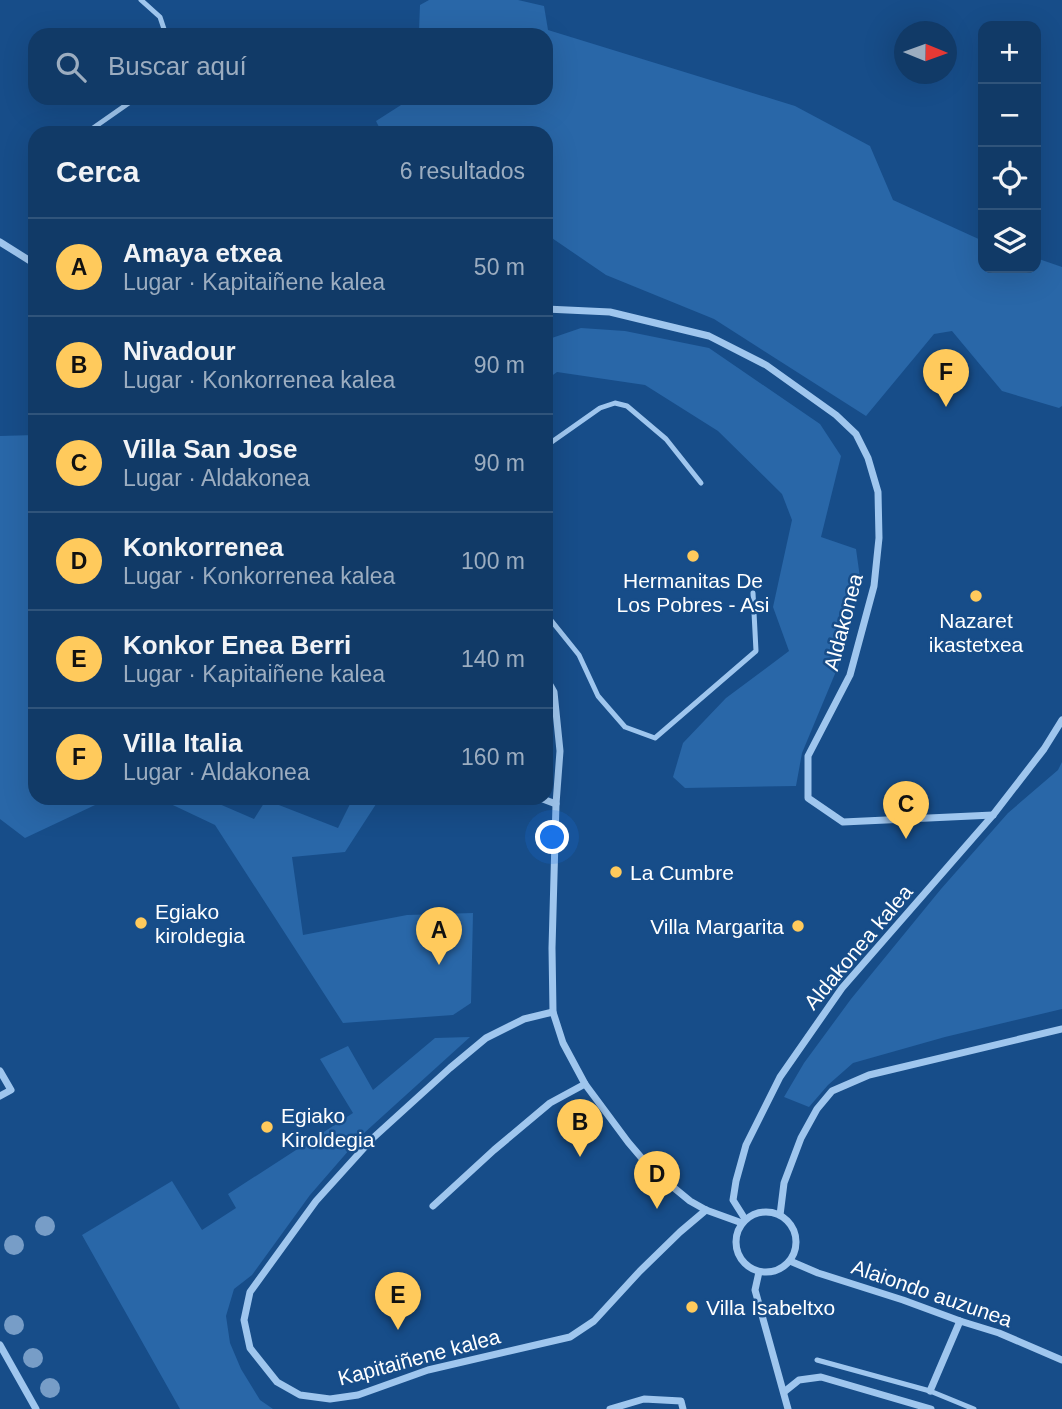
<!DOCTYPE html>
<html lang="es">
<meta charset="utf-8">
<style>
body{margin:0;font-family:Arial,sans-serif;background:#1a416d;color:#f1f3f6}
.controls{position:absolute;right:21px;top:21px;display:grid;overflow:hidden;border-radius:14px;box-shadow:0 7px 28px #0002}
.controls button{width:63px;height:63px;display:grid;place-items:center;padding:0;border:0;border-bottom:2px solid #30547b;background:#113a67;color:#f1f3f6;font:35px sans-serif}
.compass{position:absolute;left:894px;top:21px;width:63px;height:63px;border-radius:50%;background:#113a67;box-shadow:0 7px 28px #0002;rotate:91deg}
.you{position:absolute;left:553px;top:838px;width:24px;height:24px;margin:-18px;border:5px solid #fff;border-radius:50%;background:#1a73e8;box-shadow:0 0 0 10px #1a73e833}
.badge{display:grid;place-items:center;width:46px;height:46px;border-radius:50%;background:#ffca5c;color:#111;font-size:23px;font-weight:700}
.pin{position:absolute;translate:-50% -58px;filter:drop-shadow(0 2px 4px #0008)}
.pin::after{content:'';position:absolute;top:37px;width:24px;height:21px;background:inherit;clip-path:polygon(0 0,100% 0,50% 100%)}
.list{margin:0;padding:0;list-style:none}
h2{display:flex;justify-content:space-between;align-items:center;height:91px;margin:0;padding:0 28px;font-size:30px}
h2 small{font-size:23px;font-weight:400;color:#9cadc0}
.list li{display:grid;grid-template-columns:46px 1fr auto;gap:21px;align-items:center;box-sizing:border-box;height:98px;padding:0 28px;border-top:2px solid #30547b}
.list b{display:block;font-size:26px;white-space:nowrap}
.list p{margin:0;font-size:23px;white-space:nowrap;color:#9cadc0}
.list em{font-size:23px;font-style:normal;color:#9cadc0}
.icon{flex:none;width:38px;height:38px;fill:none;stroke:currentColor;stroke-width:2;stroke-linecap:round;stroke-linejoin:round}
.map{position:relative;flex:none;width:1062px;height:1409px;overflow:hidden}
.search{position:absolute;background:#113a67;box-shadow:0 7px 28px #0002;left:28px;top:28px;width:525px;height:77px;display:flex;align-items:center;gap:18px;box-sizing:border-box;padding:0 24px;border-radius:21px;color:#9cadc0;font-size:26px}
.panel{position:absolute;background:#113a67;box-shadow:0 7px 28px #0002;left:28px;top:126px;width:525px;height:679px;border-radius:21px}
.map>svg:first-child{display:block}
.green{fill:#2967a8}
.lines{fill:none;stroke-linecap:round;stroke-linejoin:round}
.service{stroke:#9fc6ee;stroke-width:5}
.minor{stroke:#9fc6ee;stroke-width:7}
.tree{fill:#779dc7}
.poi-dot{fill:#ffca5c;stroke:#174d89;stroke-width:2.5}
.labels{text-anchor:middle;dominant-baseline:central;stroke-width:5;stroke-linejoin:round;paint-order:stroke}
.poi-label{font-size:21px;fill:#fff;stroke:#174d89;text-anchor:start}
.street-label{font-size:21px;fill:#fff;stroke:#174d89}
</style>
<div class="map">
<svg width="1062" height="1409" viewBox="0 0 1062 1409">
<rect width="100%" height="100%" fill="#174d89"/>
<g class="green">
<path d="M429,0H518L544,6L548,30L795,106L870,146L893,200L983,241V268H1036V258L1062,267V406L1059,408L1002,391L952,331L934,334L866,416L714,319L606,275L546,234V133H382L376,121L412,98H546V35H422L419,31L420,5Z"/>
<path d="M581,328L625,331L709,348L820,424L841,456L821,537L856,549L861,585L842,657L802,753L796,786L685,788L673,777L683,743L726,698L789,651L773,607L792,520L782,494L718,431L645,385L557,372L546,380V340Z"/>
<path d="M35,435V549L29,574L35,577V798H110L25,838L0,819V436Z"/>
<path d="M1062,762V1009L945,1037L853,1063L828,1085L809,1107L784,1097L804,1063L851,999L941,889L1008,813L1058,770Z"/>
<path d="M158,798H210L217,803L254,819L266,800L338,828L353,798H380L345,852L292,857L303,935L407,915L473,913L471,1003L453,1015L343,1023L215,825Z"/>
<path d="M470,1037L363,1134L310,1195L252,1275L234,1289L226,1316L230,1343L241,1369L260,1400L273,1409H180L82,1235L172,1181L202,1230L236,1208L228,1194L353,1113L320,1059L348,1046L373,1090L435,1038Z"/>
</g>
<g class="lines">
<g class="service">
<path d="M141,0L160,17L166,35"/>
<path d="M86,133L136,98"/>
<path d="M546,446L600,408L615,403L627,406L666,439L701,483"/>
<path d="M546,614L579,655L598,696L625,727L655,738L756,651L753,593"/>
<path d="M817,1360L930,1391L974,1409"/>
</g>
<g class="minor">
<path d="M0,242L35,264"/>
<path d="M546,309L610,312L709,336L766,365L836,415L856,434L868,458L878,492L879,538L874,586L850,675L808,756V798L843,822L993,815"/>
<path d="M546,678L554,692L560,751L556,804L552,948L553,1012L563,1043L585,1084L628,1142L651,1169L690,1201L706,1210L742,1223"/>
<path d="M540,798L556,804"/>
<path d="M553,1012L524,1019L486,1038L450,1068L373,1138L316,1201L250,1292L244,1320L250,1348L277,1382L300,1395L330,1399L358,1395L428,1370L570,1337L594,1321L640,1271L680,1232L706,1210"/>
<path d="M0,1071L11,1090L0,1096"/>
<path d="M433,1206L494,1150L550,1103L585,1084"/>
<circle cx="766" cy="1242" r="30"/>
<path d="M780,1215L784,1183L801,1138L817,1109L832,1091L869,1075L1062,1029"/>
<path d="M745,1219L733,1200L736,1181L746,1145L780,1077L842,988L993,815L1044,749L1062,720"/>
<path d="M790,1261L818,1273L903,1300L960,1321L999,1333L1062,1360"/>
<path d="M759,1272L755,1290L788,1409"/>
<path d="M0,1345L36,1409"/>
<path d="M930,1391L960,1321"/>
<path d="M784,1392L799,1380L821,1377L931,1409"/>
<path d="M610,1409L644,1399L681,1401L683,1409"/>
</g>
</g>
<g class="tree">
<circle cx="45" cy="1226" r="10"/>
<circle cx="14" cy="1245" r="10"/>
<circle cx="14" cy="1325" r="10"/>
<circle cx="33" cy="1358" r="10"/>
<circle cx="50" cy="1388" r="10"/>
</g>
<g class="poi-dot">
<circle cx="693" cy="556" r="7"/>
<circle cx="976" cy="596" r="7"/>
<circle cx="616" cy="872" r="7"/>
<circle cx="141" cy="923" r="7"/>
<circle cx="798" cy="926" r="7"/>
<circle cx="267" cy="1127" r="7"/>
<circle cx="692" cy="1307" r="7"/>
</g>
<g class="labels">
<g class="poi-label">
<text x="693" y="580" text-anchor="middle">Hermanitas De<tspan x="693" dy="24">Los Pobres - Asi</tspan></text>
<text x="976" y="620" text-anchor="middle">Nazaret<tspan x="976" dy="24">ikastetxea</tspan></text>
<text x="630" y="872">La Cumbre</text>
<text x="155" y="911">Egiako<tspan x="155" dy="24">kiroldegia</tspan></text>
<text x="784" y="926" text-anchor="end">Villa Margarita</text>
<text x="281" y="1115">Egiako<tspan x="281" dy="24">Kiroldegia</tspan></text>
<text x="706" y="1307">Villa Isabeltxo</text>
</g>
<g class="street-label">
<text transform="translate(843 622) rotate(-75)">Aldakonea</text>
<text transform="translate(858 947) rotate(-50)">Aldakonea kalea</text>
<text transform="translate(932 1293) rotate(19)">Alaiondo auzunea</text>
<text transform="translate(419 1357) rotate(-15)">Kapitaiñene kalea</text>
</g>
</g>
</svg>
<div class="controls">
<button>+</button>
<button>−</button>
<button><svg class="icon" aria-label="locate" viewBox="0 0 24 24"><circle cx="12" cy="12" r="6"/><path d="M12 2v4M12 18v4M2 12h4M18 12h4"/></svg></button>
<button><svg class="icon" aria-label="layers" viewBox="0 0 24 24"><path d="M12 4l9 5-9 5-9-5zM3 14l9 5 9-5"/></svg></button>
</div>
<svg class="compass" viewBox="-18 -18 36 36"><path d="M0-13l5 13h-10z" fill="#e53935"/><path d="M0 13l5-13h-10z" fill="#9cadc0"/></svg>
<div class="you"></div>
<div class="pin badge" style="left:439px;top:965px">A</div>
<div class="pin badge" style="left:580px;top:1157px">B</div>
<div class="pin badge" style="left:906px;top:839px">C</div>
<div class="pin badge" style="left:657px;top:1209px">D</div>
<div class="pin badge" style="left:398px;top:1330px">E</div>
<div class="pin badge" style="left:946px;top:407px">F</div>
<div class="search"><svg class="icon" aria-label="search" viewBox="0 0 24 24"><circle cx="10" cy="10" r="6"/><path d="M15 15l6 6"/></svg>Buscar aquí</div>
<section class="panel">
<h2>Cerca<small>6 resultados</small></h2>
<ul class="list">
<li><span class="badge">A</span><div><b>Amaya etxea</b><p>Lugar · Kapitaiñene kalea</p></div><em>50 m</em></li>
<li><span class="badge">B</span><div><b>Nivadour</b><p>Lugar · Konkorrenea kalea</p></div><em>90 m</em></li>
<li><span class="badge">C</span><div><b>Villa San Jose</b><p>Lugar · Aldakonea</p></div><em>90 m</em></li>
<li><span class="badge">D</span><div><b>Konkorrenea</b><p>Lugar · Konkorrenea kalea</p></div><em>100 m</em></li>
<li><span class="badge">E</span><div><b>Konkor Enea Berri</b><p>Lugar · Kapitaiñene kalea</p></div><em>140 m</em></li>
<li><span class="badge">F</span><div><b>Villa Italia</b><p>Lugar · Aldakonea</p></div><em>160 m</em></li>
</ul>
</section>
</div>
